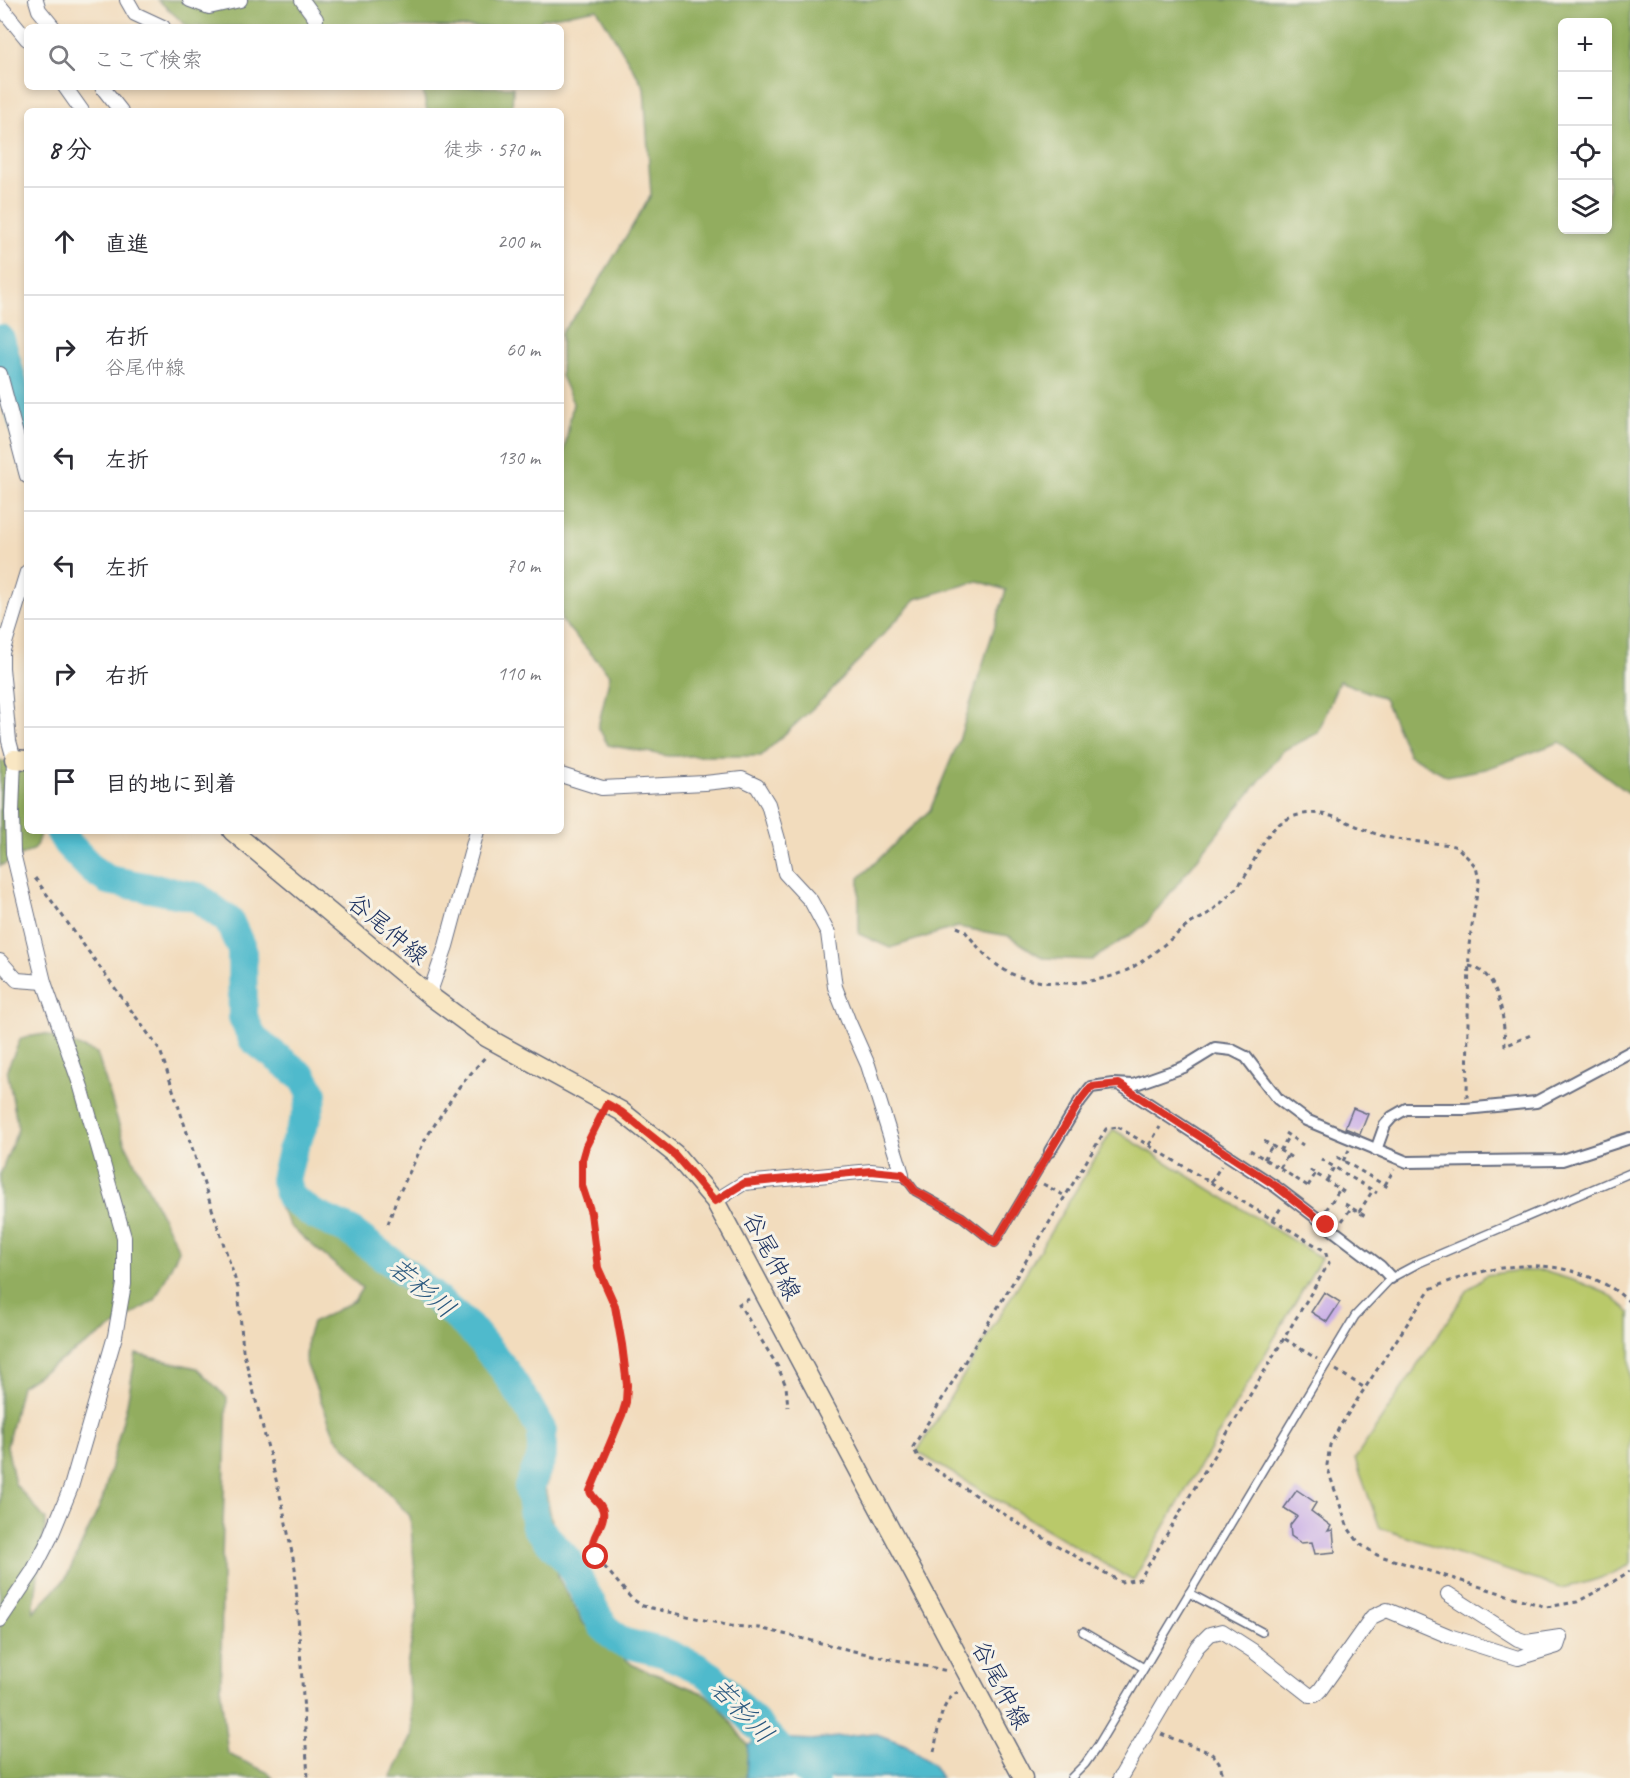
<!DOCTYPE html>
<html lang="ja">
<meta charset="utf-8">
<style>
body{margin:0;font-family:Caveat,"Klee One",sans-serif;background:#f7f7f7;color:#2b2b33}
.controls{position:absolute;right:18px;top:18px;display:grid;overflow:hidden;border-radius:9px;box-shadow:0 3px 9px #0003}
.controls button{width:54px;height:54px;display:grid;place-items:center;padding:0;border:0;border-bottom:2px solid #e1e1e2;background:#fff;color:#2b2b33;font:30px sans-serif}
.stop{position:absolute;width:18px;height:18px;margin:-14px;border:4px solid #d93025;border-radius:50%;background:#fff}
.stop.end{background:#d93025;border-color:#fff;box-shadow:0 2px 6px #0008}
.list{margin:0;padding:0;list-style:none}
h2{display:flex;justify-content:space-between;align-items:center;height:78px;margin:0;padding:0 24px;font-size:26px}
h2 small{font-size:20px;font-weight:400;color:#7c7c81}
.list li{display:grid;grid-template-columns:39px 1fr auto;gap:18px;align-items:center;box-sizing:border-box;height:108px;padding:0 24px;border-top:2px solid #e1e1e2}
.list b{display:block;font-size:22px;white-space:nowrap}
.list p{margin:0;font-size:20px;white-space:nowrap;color:#7c7c81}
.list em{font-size:20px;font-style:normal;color:#7c7c81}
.icon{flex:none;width:33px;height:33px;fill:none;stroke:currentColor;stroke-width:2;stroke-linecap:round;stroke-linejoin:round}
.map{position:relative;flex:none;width:1630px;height:1778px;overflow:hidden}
.search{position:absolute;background:#fff;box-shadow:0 3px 9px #0003;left:24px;top:24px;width:540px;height:66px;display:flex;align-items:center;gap:15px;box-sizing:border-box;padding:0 21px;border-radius:9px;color:#7c7c81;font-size:22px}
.panel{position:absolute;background:#fff;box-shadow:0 3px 9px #0003;left:24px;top:108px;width:540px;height:726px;border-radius:9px}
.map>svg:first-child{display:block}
.green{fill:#b9c96b;stroke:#6a7c64;stroke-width:1.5}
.forest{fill:#92ad5f;stroke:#566e5e;stroke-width:1.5;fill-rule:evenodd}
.water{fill:#4fbacc;stroke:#357495;stroke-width:1.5}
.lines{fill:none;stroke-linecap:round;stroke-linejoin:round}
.river{stroke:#4fbacc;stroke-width:30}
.building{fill:#c5a7e6}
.service-casing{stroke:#666c7f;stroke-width:10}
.pedestrian-casing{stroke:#666c7f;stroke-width:14}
.minor-casing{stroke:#666c7f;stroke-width:16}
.secondary-casing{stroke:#666c7f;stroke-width:21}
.path{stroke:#666c7f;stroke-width:3;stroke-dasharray:4.5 4.5;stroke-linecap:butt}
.service{stroke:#fff;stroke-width:7}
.pedestrian{stroke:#fff;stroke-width:10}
.minor{stroke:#fff;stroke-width:14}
.secondary{stroke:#f9e7c3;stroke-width:18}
.route{stroke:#d93025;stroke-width:8}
.labels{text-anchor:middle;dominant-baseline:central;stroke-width:6;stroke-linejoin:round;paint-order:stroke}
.street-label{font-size:24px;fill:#1b2f5e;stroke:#f7f3e8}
.water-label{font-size:26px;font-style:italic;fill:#2b597f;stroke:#f7f3e8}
</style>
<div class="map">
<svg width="1630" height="1778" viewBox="0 0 1630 1778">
<rect width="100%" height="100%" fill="#f7f3e8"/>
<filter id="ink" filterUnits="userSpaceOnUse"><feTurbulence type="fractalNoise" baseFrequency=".0167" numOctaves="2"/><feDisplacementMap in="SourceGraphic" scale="12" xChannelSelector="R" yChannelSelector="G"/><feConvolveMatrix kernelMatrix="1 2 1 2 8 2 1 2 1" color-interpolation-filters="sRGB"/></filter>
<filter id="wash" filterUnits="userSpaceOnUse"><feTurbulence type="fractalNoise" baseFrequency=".008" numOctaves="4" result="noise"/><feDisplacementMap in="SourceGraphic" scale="24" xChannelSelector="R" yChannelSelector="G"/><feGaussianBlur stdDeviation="1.35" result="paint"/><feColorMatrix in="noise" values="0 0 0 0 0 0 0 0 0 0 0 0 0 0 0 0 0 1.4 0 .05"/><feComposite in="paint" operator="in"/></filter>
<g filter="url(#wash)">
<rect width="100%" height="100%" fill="#f2dcbd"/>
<g class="green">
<path d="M1113,1129L1321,1258L1133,1581L917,1452Z"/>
<path d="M1514,1271H1543L1582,1283L1608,1294L1630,1312V1565C1604,1578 1589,1583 1560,1588L1380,1528L1355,1459L1467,1291L1486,1275Z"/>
</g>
<g class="forest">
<path d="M158,0H1630V794L1560,742L1486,769L1447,776L1409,755L1384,698L1339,681L1318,733L1284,750L1144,926L1092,960L1043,958L1009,936L957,927L890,948L859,934V878L930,810L959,740L1006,590L978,581L916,599L825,697L761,756H668L608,745L598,727L610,675L561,620V468L573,403L561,376V333L589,298L651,195L644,87L597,9L542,19L537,27H188ZM1562,22H1608V230H1562Z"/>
<path d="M422,87H513L512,111H427Z"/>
<path d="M0,760L27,770V831H41L35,849L0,866Z"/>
<path d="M45,1034L97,1053L124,1141L179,1250L155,1300L21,1386L7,1446L15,1484L46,1520L33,1612L66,1578L102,1501L127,1404L136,1354L197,1368L227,1398L222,1559L221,1695L228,1754L267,1772L273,1778H0V1175L18,1129L7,1069L21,1038Z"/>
<path d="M280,1208L340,1213L476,1321L555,1458L545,1488L553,1526L558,1577L584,1624L633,1665L705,1694L719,1706L748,1746L747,1778H391L413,1734L407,1665L418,1607L410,1516L335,1436L306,1363L307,1338L312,1323L354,1301L362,1288L290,1226Z"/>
</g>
<path class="water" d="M874,1733L906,1745L933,1765L941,1778H747L746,1776L748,1746L760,1737L811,1740Z"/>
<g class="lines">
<g class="river">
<path d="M0,339L27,436"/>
<path d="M60,831L67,843L93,870L108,880L197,897L229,921L242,950L243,1017L253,1039L303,1077L313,1094L307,1115L292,1151L285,1180L290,1197L313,1214L350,1231L406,1273L472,1330L504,1369L525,1401L542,1431V1456L529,1487L536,1526L569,1562L603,1626L621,1642L665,1653L696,1667L712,1677L782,1752L809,1772L814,1778"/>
</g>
</g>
<g id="blocks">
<g class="building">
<path d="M1353,1108L1368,1114L1360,1134L1345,1128Z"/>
<path d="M1324,1292L1340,1302L1327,1322L1311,1312Z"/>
<path d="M1297,1490L1316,1503L1311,1511L1331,1526L1328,1531L1333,1530L1335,1552L1315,1554L1312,1542L1301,1543L1291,1536L1290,1525L1297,1516L1284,1508Z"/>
</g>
</g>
</g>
<g filter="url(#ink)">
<use href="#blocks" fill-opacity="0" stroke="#666c7f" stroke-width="1.5"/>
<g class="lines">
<g class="service-casing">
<g id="service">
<path d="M902,1174L915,1191L962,1217L995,1243L1050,1151"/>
<path d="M1189,1593L1262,1632"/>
<path d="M1083,1632L1144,1668"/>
<path d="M1071,1778L1085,1764L1097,1747L1355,1316L1391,1278L1419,1263L1630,1173"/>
</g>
</g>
<g class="pedestrian-casing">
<g id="pedestrian">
<path d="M1120,1085L1276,1187L1380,1266L1391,1278"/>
<path d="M1376,1150L1385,1125L1392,1117L1406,1109H1466L1536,1102L1630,1052"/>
<path d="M1050,1151L1080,1101L1091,1087L1113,1084L1133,1085L1184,1067L1215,1048L1232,1050L1246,1057L1278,1099L1306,1120L1407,1162L1562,1160L1630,1138"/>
</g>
</g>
<g class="minor-casing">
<g id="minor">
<path d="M36,0L39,10L53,27"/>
<path d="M127,0L135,14L163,27"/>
<path d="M190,0L209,7L240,0"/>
<path d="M302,0L316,19L314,27"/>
<path d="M0,6L27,39"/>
<path d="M65,87L82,111"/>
<path d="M102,87L121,111"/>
<path d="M0,374L27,476"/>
<path d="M561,775L602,788L705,783L742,779L757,786L768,804L779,843L785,873L811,901L828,933L835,987L848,1020L868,1065L902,1174L871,1171L744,1183L715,1201"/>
<path d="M0,961L17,980L44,982"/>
<path d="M429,995L446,946L477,831"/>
<path d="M0,1620L33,1571L51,1536L71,1487L115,1336L124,1284V1237L81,1087L44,982L13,853L12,813L14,759L9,741L2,668V653L27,572"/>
<path d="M1120,1778L1197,1647L1210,1634L1222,1631L1253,1651L1309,1695H1315L1320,1690L1372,1617L1387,1610L1449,1636L1518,1658L1557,1646L1560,1637L1527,1642L1518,1639L1448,1594"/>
</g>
</g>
<g class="secondary-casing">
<g id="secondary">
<path d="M14,759L27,760"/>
<path d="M232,831L429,995L486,1037L621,1111L675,1154L715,1201L1023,1778"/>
</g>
</g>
<g class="path">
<path d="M35,878L160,1050L238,1288L243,1350L282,1503L295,1568L308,1778"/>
<path d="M957,927L964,930C977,946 991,964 1010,973C1042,989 1103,985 1133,967C1153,955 1169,940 1187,926C1192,922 1198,920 1203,917C1215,910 1227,897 1237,887C1257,865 1261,828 1292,817C1329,804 1352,829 1387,837C1407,842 1429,842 1450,845L1457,847L1471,861L1476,867L1479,880L1469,945L1467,1098"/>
<path d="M1469,966C1501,972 1504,1020 1505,1046L1533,1034"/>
<path d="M600,1119L586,1146L582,1160V1186L591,1213L598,1268L615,1306L622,1345L627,1385L626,1402L622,1415L590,1491L591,1496L601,1504L604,1516L593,1541V1553L631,1598L643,1606L731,1626L759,1628L858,1652L948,1671"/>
<path d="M1118,1127L1325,1251L1329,1263L1140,1579L1121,1582L1021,1525L919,1459L913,1447L1106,1129Z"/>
<path d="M1285,1133L1303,1145"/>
<path d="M1264,1141L1294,1159"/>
<path d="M1149,1145L1160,1127"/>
<path d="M1250,1150L1311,1188"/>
<path d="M1280,1151L1288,1137"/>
<path d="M1337,1157L1391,1189"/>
<path d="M1264,1159L1272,1146"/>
<path d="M1321,1159L1377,1193"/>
<path d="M1343,1161L1349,1150"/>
<path d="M1280,1168L1288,1155"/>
<path d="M1310,1170L1344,1192"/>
<path d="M1327,1180L1334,1167"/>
<path d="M1211,1182L1221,1166"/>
<path d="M1043,1184L1065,1196"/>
<path d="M1385,1185L1394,1169"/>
<path d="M1308,1186L1316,1173"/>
<path d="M1345,1204L1365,1216"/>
<path d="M1326,1210L1340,1189"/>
<path d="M1359,1212L1373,1190"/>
<path d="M1273,1220L1282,1206"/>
<path d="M1342,1221L1351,1208"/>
<path d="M388,1224L396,1200L426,1138L459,1087L486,1056"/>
<path d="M749,1299L739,1304L778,1367L786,1386L788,1407"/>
<path d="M1630,1302C1623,1297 1616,1290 1608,1286C1551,1253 1487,1265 1430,1289L1340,1426L1330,1445L1327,1465L1331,1479L1348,1528L1360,1544L1377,1555L1546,1607L1577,1602L1603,1588L1630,1571"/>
<path d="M1285,1339L1317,1359"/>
<path d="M1336,1370L1365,1388"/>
<path d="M1161,1734L1211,1753L1219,1762L1224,1778"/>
<path d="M934,1752C938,1733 939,1702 958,1692"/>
</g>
<use href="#service" class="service"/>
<use href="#pedestrian" class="pedestrian"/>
<use href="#minor" class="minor"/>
<use href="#secondary" class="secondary"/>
</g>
</g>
<g class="lines" filter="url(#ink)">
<path class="route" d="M596,1557L592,1553C593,1548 592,1543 594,1539C597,1530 605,1520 603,1511C601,1502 592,1499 590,1491L622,1415L626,1402L627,1385L622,1345L615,1306L598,1268L591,1213L582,1186V1160L586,1146L607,1104L621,1112L675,1155L715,1201L744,1183L871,1171L902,1174L915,1191L962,1217L995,1243L1080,1101L1091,1087L1119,1084L1247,1167L1276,1186L1326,1225"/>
</g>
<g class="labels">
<g class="street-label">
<text transform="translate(388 929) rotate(40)">谷尾仲線</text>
<text transform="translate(772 1256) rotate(62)">谷尾仲線</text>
<text transform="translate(1001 1685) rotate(62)">谷尾仲線</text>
</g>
<g class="water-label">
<text transform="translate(422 1288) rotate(40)">若杉川</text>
<text transform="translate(742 1711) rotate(46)">若杉川</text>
</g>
</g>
</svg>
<div class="controls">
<button>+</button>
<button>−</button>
<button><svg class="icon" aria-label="locate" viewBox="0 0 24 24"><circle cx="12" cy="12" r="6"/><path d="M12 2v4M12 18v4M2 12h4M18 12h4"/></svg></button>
<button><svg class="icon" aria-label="layers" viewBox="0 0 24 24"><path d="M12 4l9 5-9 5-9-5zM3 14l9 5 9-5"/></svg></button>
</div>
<div class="stop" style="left:596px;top:1557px"></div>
<div class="stop end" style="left:1326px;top:1225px"></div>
<div class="search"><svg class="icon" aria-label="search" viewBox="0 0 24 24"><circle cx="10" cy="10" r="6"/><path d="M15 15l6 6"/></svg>ここで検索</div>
<section class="panel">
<h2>8 分<small>徒歩 · 570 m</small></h2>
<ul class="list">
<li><svg class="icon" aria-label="ahead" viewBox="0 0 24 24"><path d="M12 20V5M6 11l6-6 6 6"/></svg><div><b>直進</b></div><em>200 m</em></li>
<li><svg class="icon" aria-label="right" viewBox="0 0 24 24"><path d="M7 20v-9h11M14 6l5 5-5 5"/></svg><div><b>右折</b><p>谷尾仲線</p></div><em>60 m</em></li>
<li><svg class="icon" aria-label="left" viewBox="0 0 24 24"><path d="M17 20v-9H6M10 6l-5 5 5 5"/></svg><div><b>左折</b></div><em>130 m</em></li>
<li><svg class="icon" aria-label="left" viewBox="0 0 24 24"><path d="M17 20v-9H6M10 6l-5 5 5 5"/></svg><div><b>左折</b></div><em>70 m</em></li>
<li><svg class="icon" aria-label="right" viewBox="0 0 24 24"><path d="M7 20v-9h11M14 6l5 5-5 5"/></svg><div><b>右折</b></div><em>110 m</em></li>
<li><svg class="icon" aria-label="arrive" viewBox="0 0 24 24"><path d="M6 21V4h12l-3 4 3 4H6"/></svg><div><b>目的地に到着</b></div></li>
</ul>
</section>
</div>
